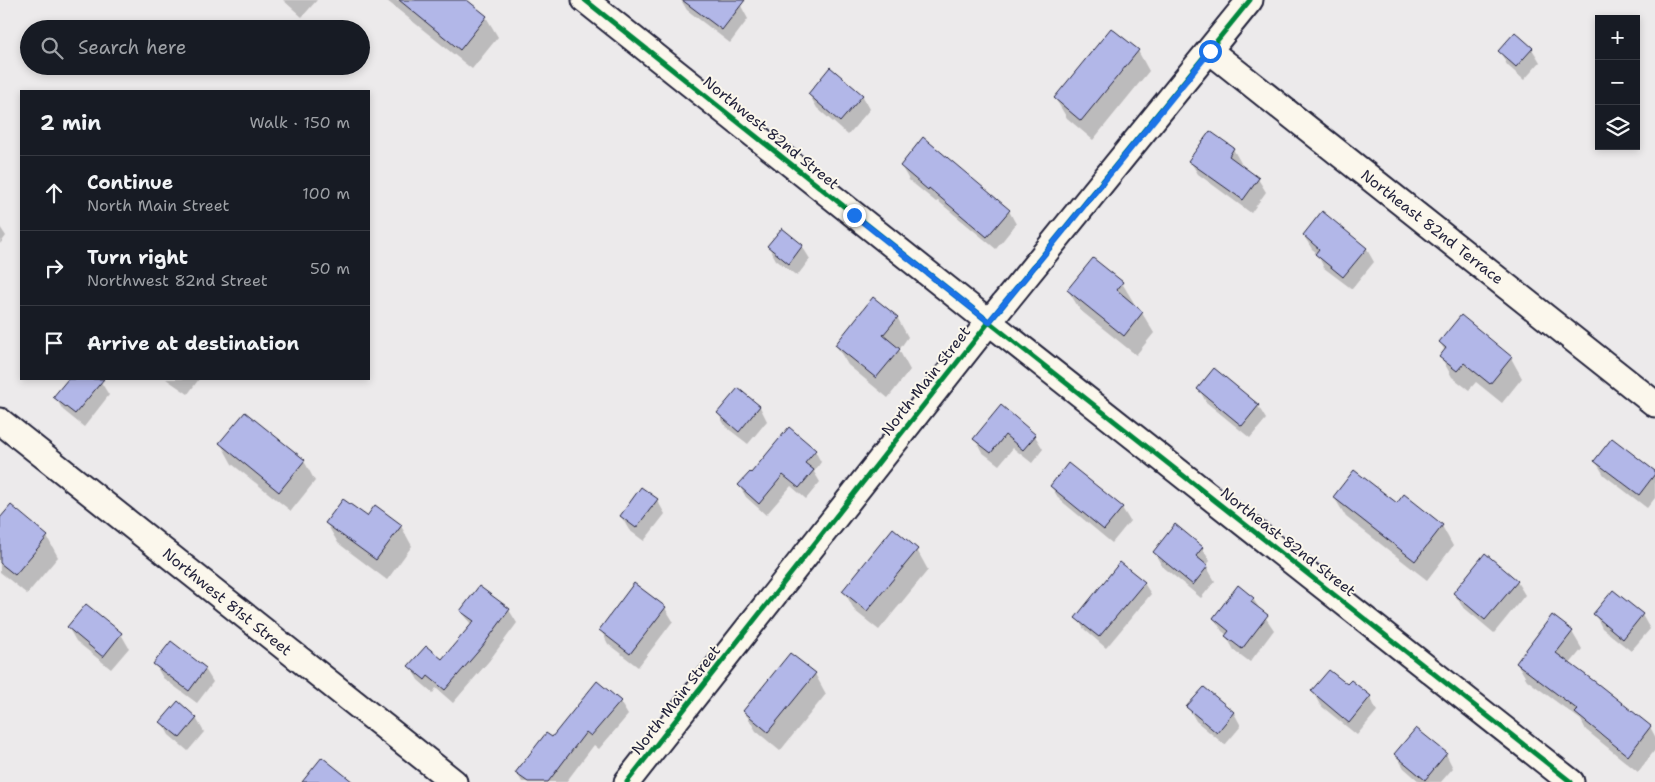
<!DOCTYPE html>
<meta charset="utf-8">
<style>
body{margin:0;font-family:"Shantell Sans",sans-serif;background:#242831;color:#f1f3f6}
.controls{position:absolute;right:15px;top:15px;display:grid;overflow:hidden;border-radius:0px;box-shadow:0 2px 8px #0003}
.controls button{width:45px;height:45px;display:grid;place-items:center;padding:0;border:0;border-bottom:1px solid #363941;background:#171b24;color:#f1f3f6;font:25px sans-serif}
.stop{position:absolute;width:15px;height:15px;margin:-11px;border:4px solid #1a73e8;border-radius:50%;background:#fff}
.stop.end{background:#1a73e8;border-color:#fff;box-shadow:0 1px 5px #0008}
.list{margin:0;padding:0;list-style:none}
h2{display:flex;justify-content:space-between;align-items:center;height:65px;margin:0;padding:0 20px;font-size:21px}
h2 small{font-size:16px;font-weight:400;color:#9ea1a6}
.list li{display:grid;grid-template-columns:32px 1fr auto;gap:15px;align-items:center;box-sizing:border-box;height:75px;padding:0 20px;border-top:1px solid #363941}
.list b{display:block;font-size:19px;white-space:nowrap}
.list p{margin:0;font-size:16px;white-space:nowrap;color:#9ea1a6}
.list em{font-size:16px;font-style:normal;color:#9ea1a6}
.icon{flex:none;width:28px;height:28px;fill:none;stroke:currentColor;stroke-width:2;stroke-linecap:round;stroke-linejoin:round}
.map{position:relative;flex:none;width:1655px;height:782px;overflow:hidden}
.search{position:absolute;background:#171b24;box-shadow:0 2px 8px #0003;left:20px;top:20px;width:350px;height:55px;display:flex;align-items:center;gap:12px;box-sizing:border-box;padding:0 18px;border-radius:28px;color:#9ea1a6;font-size:19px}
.panel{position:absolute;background:#171b24;box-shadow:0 2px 8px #0003;left:20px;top:90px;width:350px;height:290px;border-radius:0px}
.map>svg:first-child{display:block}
.shadow{fill:#0003}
.building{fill:#b2b7e8;stroke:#22223b}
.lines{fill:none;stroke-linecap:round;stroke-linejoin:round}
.minor-casing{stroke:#22223b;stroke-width:29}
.minor{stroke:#fbf7ec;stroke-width:25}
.cycleway-casing{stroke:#fbf7ec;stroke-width:8}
.cycleway{stroke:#00873e;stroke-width:5}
.route{stroke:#1a73e8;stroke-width:6}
.labels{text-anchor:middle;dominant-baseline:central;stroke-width:4;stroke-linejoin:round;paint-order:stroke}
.street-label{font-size:15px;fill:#22223b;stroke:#fbf7ec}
</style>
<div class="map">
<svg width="1655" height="782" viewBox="0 0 1655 782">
<rect width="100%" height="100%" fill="#eceaeb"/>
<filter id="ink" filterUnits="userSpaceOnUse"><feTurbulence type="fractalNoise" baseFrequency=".02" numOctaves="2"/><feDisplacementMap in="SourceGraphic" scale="10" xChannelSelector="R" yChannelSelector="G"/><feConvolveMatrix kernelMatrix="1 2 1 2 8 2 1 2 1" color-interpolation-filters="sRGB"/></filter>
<g filter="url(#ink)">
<g class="shadow">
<path d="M283,0H317L302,17Z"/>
<path d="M386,0H465L486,17L498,37L472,69Z"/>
<path d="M681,0H733L741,6L748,19L730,43L687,10Z"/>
<path d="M1515,34L1532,49L1540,62L1524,80L1507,65L1500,51Z"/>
<path d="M1138,51L1149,71L1093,140L1067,118L1055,98Z"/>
<path d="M809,94L862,95L870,109L848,135L817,108Z"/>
<path d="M1233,149L1241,163L1239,165L1258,179L1266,192L1251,213L1198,174L1190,161Z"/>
<path d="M901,166L1009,211L1016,224L996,249L938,201L936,202L909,180Z"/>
<path d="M0,227L6,236L0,244Z"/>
<path d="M1304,236L1366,248L1374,262L1352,289L1324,268L1317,253L1312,249Z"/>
<path d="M802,246L810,259L797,276L776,260L769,247Z"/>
<path d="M1093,260L1122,283L1134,303L1132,305L1142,313L1154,333L1136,355L1080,310L1068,290Z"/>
<path d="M897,317L908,337L899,350L910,370L888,398L848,365L836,345Z"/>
<path d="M1440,342L1511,358L1522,378L1502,403L1476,382L1469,390L1452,377L1441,357L1445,351Z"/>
<path d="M69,379H99L109,395L84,427L63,410L55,397Z"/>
<path d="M166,379H199L188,394Z"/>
<path d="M1199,389L1258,406L1266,419L1250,438L1206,402Z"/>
<path d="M738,390L760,407L767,421L748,444L726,427L718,413Z"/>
<path d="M1001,407L1035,436L1043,449L1032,463L1013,448L999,465L982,452L975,439Z"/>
<path d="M221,444L304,461L315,481L291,511L232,464Z"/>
<path d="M815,451L821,462L814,472L820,482L806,499L791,486L766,515L746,497L739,485L751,475Z"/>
<path d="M1596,462L1655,472V498L1647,508L1604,475Z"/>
<path d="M1051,486L1122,508L1130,521L1112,543L1059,499Z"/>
<path d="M1334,497L1398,505L1442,526L1453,546L1427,580L1346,517Z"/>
<path d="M657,500L665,514L644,541L629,530L621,516Z"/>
<path d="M367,517L401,526L412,546L387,580L338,543L327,524Z"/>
<path d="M0,520L47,537L58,557L27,594L0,572Z"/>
<path d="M1202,548L1210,561L1206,566L1215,581L1201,598L1162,566L1154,552Z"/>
<path d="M917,550L928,570L879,630L855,611L844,591Z"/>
<path d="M1517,582L1525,595L1494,633L1462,606L1454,593Z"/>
<path d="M1144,583L1151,594L1106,648L1084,629L1077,618Z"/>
<path d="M635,585L665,608L673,621L638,667L608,644L601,630Z"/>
<path d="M1253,599L1274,630L1250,662L1234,650L1226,636L1227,635L1222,631L1214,618Z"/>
<path d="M509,610L517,623L489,661L453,703L436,688L433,693L418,680L410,666L442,661L472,626L462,611Z"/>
<path d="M1595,614L1642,615L1650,629L1631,651L1602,628Z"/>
<path d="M68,627L121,634L129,648L111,669L76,641Z"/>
<path d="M1572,632L1582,649L1569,665L1650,727L1655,736V750L1638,772L1586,730L1581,720L1527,680L1517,663Z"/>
<path d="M155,664L205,669L213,682L197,703L163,678Z"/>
<path d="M815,674L826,694L780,751L756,731L744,711Z"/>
<path d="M1204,688L1234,713L1241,726L1225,745L1196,721L1188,707Z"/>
<path d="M1313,692L1370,697L1377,711L1357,735L1320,705Z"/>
<path d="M620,702L628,715L599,749L594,745L566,782H522L517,773L552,739Z"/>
<path d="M196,718L204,732L188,751L169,735L162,722Z"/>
<path d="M1446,754L1453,768L1441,782H1420L1404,768L1396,755Z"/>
</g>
<g class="building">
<path d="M399,0H467L487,16L460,50Z"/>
<path d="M682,0H745L722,30Z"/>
<path d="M1111,28L1139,50L1081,121L1054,98Z"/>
<path d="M1515,32L1533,48L1516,67L1498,51Z"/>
<path d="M830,67L863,95L840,122L808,94Z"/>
<path d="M1210,131L1234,148L1229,156L1259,178L1243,200L1188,161Z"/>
<path d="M923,137L1010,210L987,237L929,188L928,190L900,166Z"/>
<path d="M1322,211L1367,248L1343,277L1315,254L1319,249L1303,235Z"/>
<path d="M782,228L803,245L789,264L767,246Z"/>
<path d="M1093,258L1123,282L1117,290L1143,312L1124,336L1067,290Z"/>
<path d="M873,297L898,317L883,335L900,349L876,378L835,345Z"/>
<path d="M1461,315L1512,357L1490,384L1464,363L1457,371L1439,357L1446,348L1439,342Z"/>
<path d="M1214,368L1259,405L1242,426L1197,389Z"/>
<path d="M68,379H104L75,414L53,397Z"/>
<path d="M738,388L760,406L739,432L717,413Z"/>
<path d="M1001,405L1036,435L1023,450L1005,435L991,453L973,439Z"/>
<path d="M245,412L305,460L279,492L219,443Z"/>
<path d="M789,427L816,450L805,463L814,470L799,488L783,475L759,504L738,485L750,472L751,473Z"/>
<path d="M1612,438L1655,471V474L1639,495L1594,461Z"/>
<path d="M1068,463L1123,507L1104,530L1050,486Z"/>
<path d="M1354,470L1397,503L1404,494L1443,525L1415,561L1333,497Z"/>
<path d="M641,487L658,499L636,528L620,516Z"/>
<path d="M343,499L367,516L375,505L402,525L376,560L325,523Z"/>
<path d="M11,505L48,536L15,575L0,563V518Z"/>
<path d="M1175,524L1203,547L1196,556L1208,566L1193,585L1153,552Z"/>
<path d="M893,528L918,549L867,611L842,591Z"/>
<path d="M1485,553L1518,581L1485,620L1453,593Z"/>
<path d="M1120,562L1145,582L1099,637L1075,618Z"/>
<path d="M634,583L666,607L630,654L599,630Z"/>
<path d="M1238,585L1254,598L1251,602L1268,615L1242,649L1225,636L1229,631L1213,618Z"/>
<path d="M479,586L510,609L482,647L445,690L428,676L425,680L408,666L426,646L442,659L474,621L460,611Z"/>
<path d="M1613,590L1643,614L1623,639L1593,614Z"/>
<path d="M86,604L122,633L103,657L67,627Z"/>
<path d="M1552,615L1573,631L1556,653L1598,684L1651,726L1628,756L1575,713L1578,710L1516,663Z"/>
<path d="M171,641L206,668L189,691L153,664Z"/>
<path d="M790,653L816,673L768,732L743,711Z"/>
<path d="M1329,670L1347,684L1351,680L1371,696L1349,723L1311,691Z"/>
<path d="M597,681L621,701L591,736L586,732L548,782H528L515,773L546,733L552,737Z"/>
<path d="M1204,687L1234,712L1217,733L1186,707Z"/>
<path d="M178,701L197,718L180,738L160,722Z"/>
<path d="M1416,728L1447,753L1425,780L1394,754Z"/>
<path d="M322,757L353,782H302Z"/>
</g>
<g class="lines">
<g class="minor-casing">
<g id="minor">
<path d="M585,0L989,322L1571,782"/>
<path d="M1210,51L1655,404"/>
<path d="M0,421L454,782"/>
<path d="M627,782L989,322L1250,0"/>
</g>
</g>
<use href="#minor" class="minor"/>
<g class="cycleway-casing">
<g id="cycleway">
<path d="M585,0L989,322L1571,782"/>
<path d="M627,782L989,322L1250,0"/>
</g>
</g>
<use href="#cycleway" class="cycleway"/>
</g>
</g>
<g class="lines" filter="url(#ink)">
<path class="route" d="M854,215L989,322L1210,51"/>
</g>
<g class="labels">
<g class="street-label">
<text transform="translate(771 133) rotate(39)">Northwest 82nd Street</text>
<text transform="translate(1432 227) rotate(38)">Northeast 82nd Terrace</text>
<text transform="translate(926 381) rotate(-52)">North Main Street</text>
<text transform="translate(1288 542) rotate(38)">Northeast 82nd Street</text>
<text transform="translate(227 602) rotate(39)">Northwest 81st Street</text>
<text transform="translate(676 700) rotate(-52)">North Main Street</text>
</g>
</g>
</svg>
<div class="controls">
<button>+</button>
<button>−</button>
<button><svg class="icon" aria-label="layers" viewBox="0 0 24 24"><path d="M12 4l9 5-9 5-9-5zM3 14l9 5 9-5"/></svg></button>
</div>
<div class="stop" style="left:1210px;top:51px"></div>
<div class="stop end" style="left:854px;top:215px"></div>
<div class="search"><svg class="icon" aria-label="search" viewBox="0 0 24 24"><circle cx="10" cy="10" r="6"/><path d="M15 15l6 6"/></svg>Search here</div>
<section class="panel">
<h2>2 min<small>Walk · 150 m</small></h2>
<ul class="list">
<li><svg class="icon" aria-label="ahead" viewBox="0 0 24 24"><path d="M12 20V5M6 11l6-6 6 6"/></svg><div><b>Continue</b><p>North Main Street</p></div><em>100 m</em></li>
<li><svg class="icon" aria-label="right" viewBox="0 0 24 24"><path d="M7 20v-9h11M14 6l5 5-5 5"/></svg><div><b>Turn right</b><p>Northwest 82nd Street</p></div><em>50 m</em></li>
<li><svg class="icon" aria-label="arrive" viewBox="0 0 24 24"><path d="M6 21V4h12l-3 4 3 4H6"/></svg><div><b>Arrive at destination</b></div></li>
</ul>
</section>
</div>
